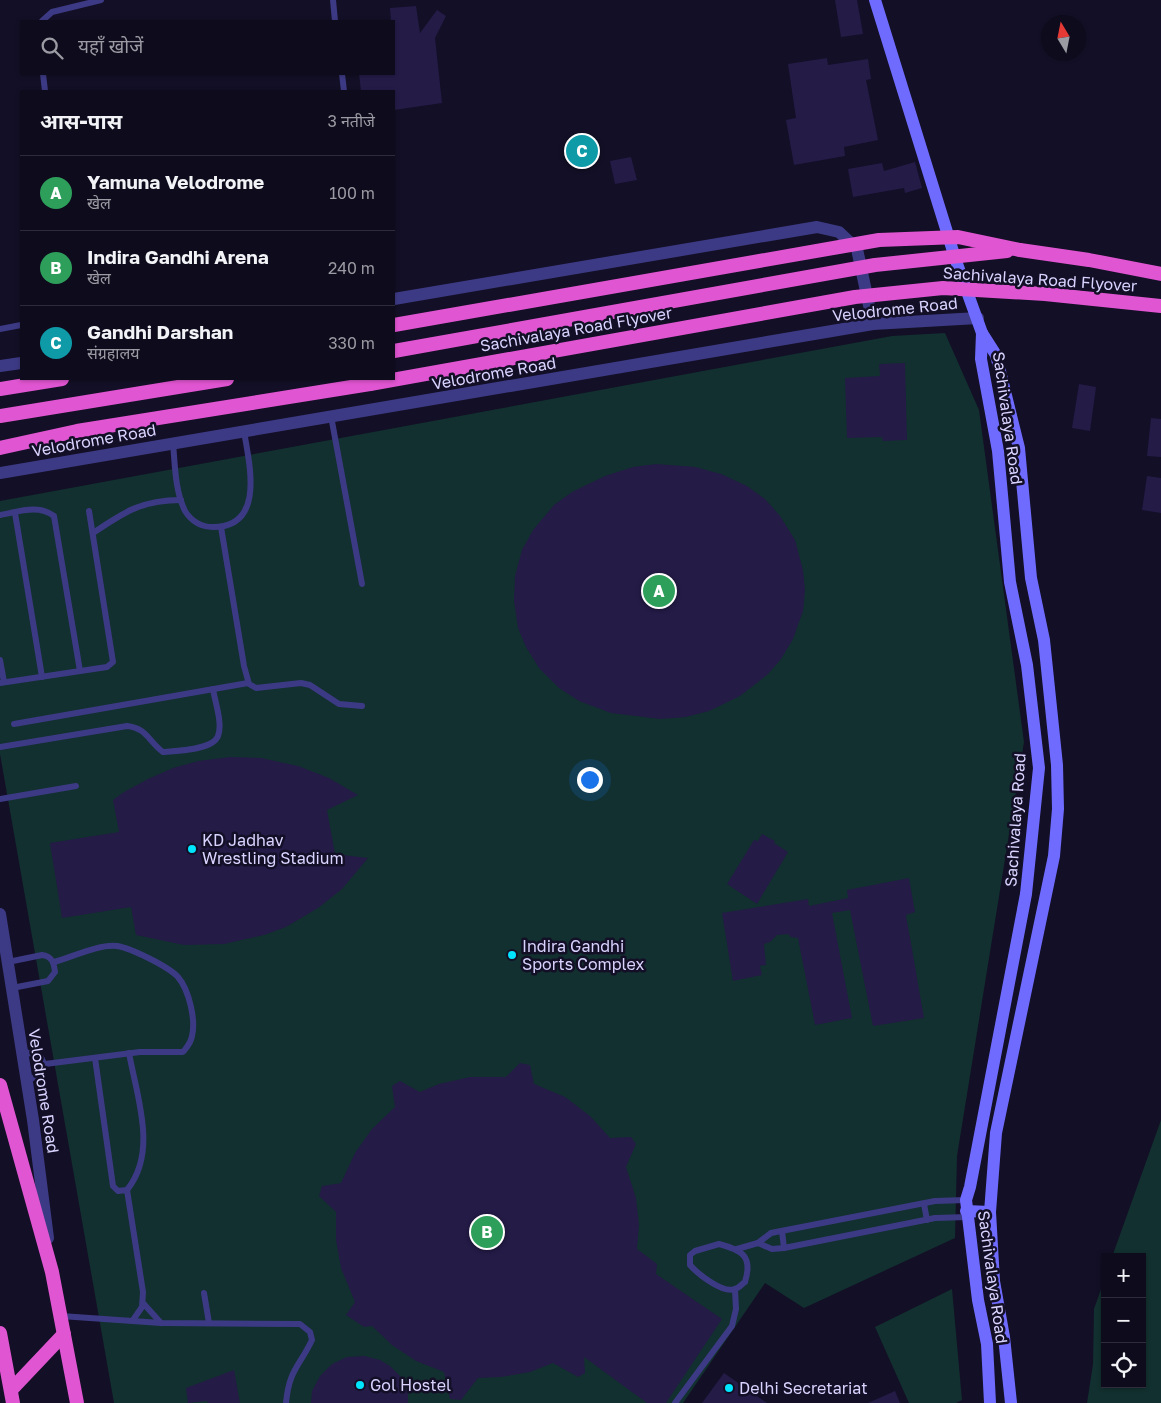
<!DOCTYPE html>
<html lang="hi">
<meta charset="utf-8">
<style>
body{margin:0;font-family:"Golos Text","Noto Sans Devanagari",sans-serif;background:#1c1929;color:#f1f3f6}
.controls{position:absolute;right:15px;bottom:15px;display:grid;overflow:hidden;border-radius:0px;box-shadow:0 1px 4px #0004}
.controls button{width:45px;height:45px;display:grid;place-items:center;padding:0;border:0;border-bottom:1px solid #2e2b3b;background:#0e0b1c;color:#f1f3f6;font:25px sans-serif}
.compass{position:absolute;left:1041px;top:15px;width:45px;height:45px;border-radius:50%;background:#0e0b1c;box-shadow:0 1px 4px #0004;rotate:350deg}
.you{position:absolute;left:589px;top:779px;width:18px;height:18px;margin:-12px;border:4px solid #fff;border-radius:50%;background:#1a73e8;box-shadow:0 0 0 8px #1a73e833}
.badge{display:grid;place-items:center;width:32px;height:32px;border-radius:50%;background:#7c3aed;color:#fff;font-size:16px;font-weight:700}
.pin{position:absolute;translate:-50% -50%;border:2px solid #fff;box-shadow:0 1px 5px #0006}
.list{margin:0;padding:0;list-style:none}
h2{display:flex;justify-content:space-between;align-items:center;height:65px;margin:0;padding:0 20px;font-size:21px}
h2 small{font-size:16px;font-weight:400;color:#9b9ba3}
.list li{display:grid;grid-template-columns:32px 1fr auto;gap:15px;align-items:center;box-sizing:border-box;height:75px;padding:0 20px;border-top:1px solid #2e2b3b}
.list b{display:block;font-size:19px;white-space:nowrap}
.list p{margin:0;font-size:16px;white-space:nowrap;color:#9b9ba3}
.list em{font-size:16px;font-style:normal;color:#9b9ba3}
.icon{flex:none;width:28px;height:28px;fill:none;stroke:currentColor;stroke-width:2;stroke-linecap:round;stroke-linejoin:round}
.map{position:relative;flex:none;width:1161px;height:1403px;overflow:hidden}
.search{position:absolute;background:#0e0b1c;box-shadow:0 1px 4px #0004;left:20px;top:20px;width:375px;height:55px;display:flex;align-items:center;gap:12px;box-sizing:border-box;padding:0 18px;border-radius:0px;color:#9b9ba3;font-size:19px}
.panel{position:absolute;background:#0e0b1c;box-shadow:0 1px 4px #0004;left:20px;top:90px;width:375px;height:290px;border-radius:0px}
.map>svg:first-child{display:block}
.green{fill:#12302f}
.building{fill:#241b47}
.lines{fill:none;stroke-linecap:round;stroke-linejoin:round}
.service{stroke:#3d3a85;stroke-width:6}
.tertiary{stroke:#3d3a85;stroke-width:12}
.secondary{stroke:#6f6bff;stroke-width:12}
.trunk{stroke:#e055d1;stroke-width:14}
.trunk-bridge{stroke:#e055d1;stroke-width:14}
.poi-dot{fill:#00e5ff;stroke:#130f26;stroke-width:2}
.labels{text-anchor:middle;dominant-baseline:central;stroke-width:5;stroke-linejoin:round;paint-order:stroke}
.street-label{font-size:16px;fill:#d9d4ff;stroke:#130f26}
.poi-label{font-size:16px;fill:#d9d4ff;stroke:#130f26;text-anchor:start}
</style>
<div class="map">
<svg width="1161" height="1403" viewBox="0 0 1161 1403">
<rect width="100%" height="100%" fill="#130f26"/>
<g class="green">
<path d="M945,333L979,410L1024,742L957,1156L955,1238L804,1308L765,1283L683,1403H114L0,754V501L892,336Z"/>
<path d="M1161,1120V1403H1087L1093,1364L1094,1309L1105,1278V1384H1142V1257H1112Z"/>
<path d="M952,1289L962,1400L956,1403H909L875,1327Z"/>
</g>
<g class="building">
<path d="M835,0H857L863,34L841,37Z"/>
<path d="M416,6L420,33L437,10L446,16L435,38L442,103L394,110V91H361L359,74H394V21H391L390,8Z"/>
<path d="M827,58L828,65L868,59L871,79L866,80L878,140L844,147L845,156L794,165L786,120L796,118L788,64Z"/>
<path d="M631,157L637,180L615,184L610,161Z"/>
<path d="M915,162L922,188L905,193L904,188L853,197L848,169L882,163L884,171Z"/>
<path d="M905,363L907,440L883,441L882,437L847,438L845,378L880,376L879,364Z"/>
<path d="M1079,384L1096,387L1090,431L1072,428Z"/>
<path d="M1151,418L1161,419V457L1147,456Z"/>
<path d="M656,464L695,467L721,474L747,486L765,499L780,516L795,540L803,570L805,590L803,611L793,639L781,659L768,674L740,696L709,711L686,717L660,719L611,713L579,701L559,688L539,668L526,647L518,628L514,601L515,576L522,550L533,530L554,505L572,492L605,476L633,467Z"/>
<path d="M1147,476L1161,478V513L1142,510Z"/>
<path d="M230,757L261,758L298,766L329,778L358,795L327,810L335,854L368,858L342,889L318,908L286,927L264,935L224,944L184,945L136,935L131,907L62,918L50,843L119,832L113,800L124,792L148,779L173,768L198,761Z"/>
<path d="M762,834L775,841L774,843L788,852L757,904L727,884L754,840L758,841Z"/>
<path d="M909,878L915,912L906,915L924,1018L873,1026L850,910L832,913L852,1018L815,1025L798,938L791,937L788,934L777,935L770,942L764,944L766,965L760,966L762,975L733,981L722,913L808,899L809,906L848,898L847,890Z"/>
<path d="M520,1063L530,1065L534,1084L565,1097L590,1116L610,1138L631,1137L636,1144L626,1167L636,1198L639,1225L637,1249L657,1264L656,1274L722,1319L666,1403H647L584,1357L585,1373L578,1377L553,1363L530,1372L501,1377L478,1378L461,1400L450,1399L444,1372L416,1361L392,1345L372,1326L364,1327L346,1315L355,1302L341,1268L336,1240V1212L319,1196L322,1186L341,1183L355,1153L372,1129L395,1107L392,1086L400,1081L420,1092L439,1084L470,1077H506Z"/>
<path d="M364,1356L380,1360L390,1366L402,1378L408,1394V1403H311L312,1391L320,1376L332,1364L347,1357Z"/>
<path d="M234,1370L240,1403H208L207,1401L188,1403L186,1388Z"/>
<path d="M724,1373L767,1403H702Z"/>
<path d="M895,1391L900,1403H868Z"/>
</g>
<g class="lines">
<g class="service">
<path d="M333,0L335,21"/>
<path d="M42,21L52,12L101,0"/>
<path d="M43,74L45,91"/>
<path d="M342,74L344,91"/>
<path d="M0,329L21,325"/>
<path d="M331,416L362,584"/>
<path d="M173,443C175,465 175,491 185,511C192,522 201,527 213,527C266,527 249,463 244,431"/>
<path d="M15,513L42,677"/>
<path d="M0,515C18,512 38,504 54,516L80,671"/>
<path d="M221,527L244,666L249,684L256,688L301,683L310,685L339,704L362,706"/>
<path d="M93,533C124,512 142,500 181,500"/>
<path d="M0,660L4,682"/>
<path d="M0,683L107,667L113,662L89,511"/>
<path d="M14,724L248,683"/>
<path d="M0,747L127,726C147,728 149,742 163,752C176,751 213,750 218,736C223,724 215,702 213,689"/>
<path d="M0,799L76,786"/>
<path d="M8,962L42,955C52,956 54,963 55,972L48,981L12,988"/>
<path d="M21,1051L40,1056C50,1070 39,1076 26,1081"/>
<path d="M95,1058L113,1186L118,1191L127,1190L143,1292L142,1307L133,1320"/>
<path d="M45,1064L140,1052H183C187,1047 191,1043 192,1036C196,1020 189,990 178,977C169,967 131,948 117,946C98,944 73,957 54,962"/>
<path d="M127,1190C158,1152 137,1097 129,1053"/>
<path d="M966,1200L935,1201L771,1233L758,1243L772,1249L784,1248L935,1218L967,1217"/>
<path d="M924,1204L927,1220"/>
<path d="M782,1231L784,1248"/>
<path d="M719,1244C742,1250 753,1256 745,1282C742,1284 739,1288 735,1289C723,1294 698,1274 690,1265V1255L695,1251Z"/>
<path d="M737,1249L758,1243"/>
<path d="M204,1293L209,1323"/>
<path d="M143,1303L161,1323"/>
<path d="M61,1316L161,1323L300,1324L310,1332L312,1340C299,1367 289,1370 286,1403"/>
<path d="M675,1403L732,1326L736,1309L735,1289"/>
</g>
<g class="tertiary">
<path d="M394,299L817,227L839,232L857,249L873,324"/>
<path d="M0,366L21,363"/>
<path d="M0,473L873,324L978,318"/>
<path d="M0,914L33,1120L48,1238"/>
</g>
<g class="secondary">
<path d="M875,0L956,261L982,333L981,359L998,451L1010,582L1027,665L1039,768L1026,894L970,1187L966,1200L978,1300L987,1344L990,1403"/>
<path d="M982,333L996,355L1019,448L1031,578L1044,640L1057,765L1058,809L1054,856L996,1133L990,1212L994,1281L1004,1337L1011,1403"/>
<path d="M966,1211L990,1212"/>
</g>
<g class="trunk">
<path d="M1020,250L1089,260L1161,274"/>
<path d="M0,389L62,379"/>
<path d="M0,416L227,379"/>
<path d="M0,448L77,431L370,384"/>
<path d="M0,1085L52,1272L77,1403"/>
<path d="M0,1333L13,1403"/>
<path d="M11,1390L64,1334"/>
</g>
<g class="trunk-bridge">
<path d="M394,325L879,240L958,237L1020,250"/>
<path d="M394,351L875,265L1007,251"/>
<path d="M370,384L855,297L943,288L1045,294L1161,306"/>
</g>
</g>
<g class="poi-dot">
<circle cx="192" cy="849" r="5"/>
<circle cx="512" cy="955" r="5"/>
<circle cx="360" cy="1385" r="5"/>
<circle cx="729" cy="1388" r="5"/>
</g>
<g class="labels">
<g class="street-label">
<text transform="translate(1040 279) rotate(4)">Sachivalaya Road Flyover</text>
<text transform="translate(895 309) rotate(-6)">Velodrome Road</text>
<text transform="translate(576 329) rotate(-10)">Sachivalaya Road Flyover</text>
<text transform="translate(494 373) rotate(-10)">Velodrome Road</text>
<text transform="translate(1008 418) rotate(82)">Sachivalaya Road</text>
<text transform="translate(94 440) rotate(-10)">Velodrome Road</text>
<text transform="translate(1015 820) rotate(-86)">Sachivalaya Road</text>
<text transform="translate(44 1091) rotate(81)">Velodrome Road</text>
<text transform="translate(993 1277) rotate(82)">Sachivalaya Road</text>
</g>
<g class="poi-label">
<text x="202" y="840">KD Jadhav<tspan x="202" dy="18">Wrestling Stadium</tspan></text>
<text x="522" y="946">Indira Gandhi<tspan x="522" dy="18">Sports Complex</tspan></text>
<text x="370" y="1385">Gol Hostel</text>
<text x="739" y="1388">Delhi Secretariat</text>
</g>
</g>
</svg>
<div class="controls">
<button>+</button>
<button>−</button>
<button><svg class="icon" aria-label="locate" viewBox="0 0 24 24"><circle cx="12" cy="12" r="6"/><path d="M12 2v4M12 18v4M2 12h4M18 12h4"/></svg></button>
</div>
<svg class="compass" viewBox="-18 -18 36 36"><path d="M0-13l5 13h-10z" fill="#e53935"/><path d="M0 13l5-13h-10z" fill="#9b9ba3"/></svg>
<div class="you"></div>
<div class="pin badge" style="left:659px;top:591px;background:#2e9e5b">A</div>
<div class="pin badge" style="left:487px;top:1232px;background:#2e9e5b">B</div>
<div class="pin badge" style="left:582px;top:151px;background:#0f9aa8">C</div>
<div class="search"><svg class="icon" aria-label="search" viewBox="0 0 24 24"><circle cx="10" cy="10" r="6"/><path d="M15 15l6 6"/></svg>यहाँ खोजें</div>
<section class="panel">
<h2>आस-पास<small>3 नतीजे</small></h2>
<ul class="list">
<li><span class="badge" style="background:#2e9e5b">A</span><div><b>Yamuna Velodrome</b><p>खेल</p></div><em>100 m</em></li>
<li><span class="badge" style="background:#2e9e5b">B</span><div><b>Indira Gandhi Arena</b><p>खेल</p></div><em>240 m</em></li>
<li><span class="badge" style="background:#0f9aa8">C</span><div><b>Gandhi Darshan</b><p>संग्रहालय</p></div><em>330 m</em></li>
</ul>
</section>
</div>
